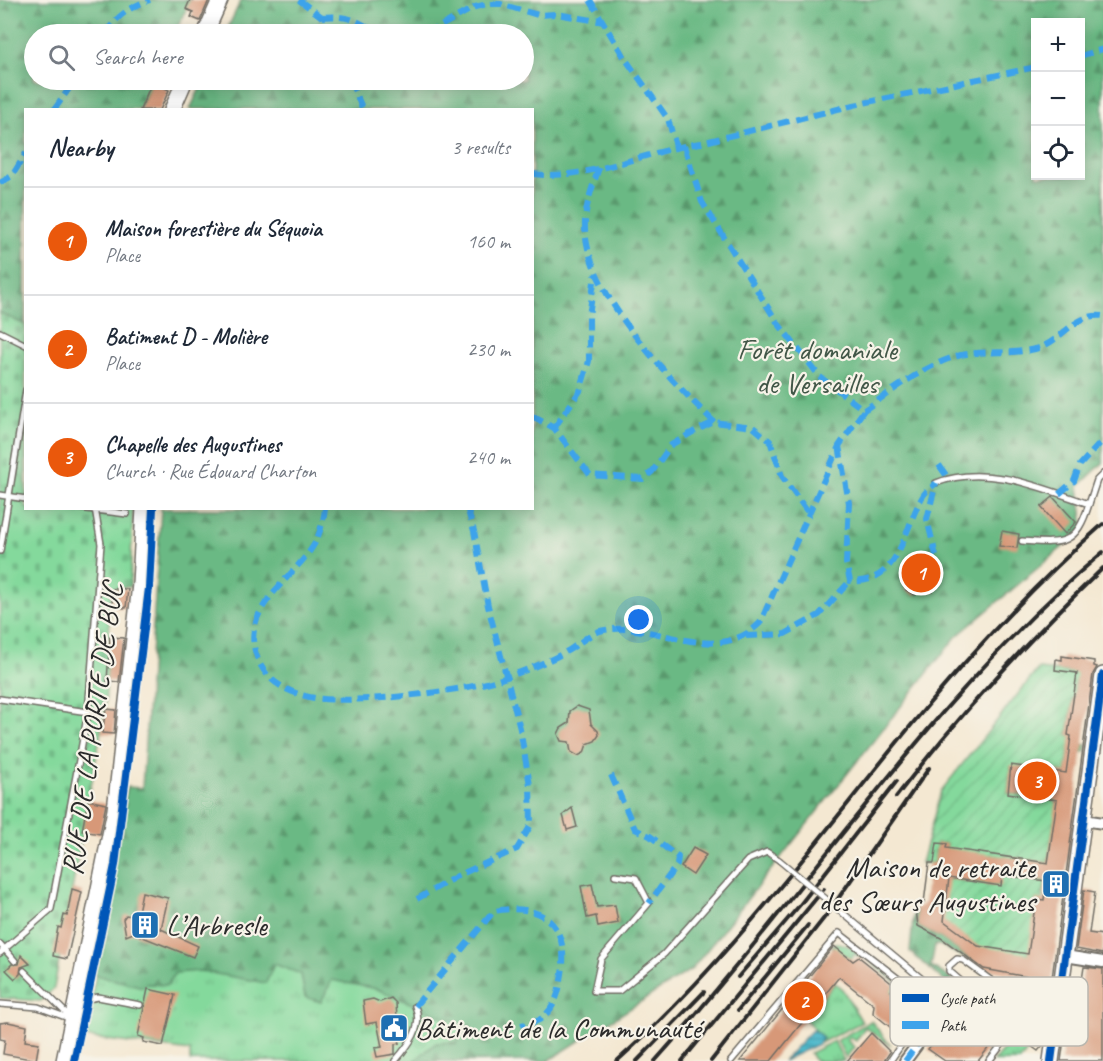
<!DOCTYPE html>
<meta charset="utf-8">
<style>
body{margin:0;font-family:Caveat,sans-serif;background:#f2f2f3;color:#1f2937}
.controls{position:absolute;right:18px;top:18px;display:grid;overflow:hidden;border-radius:0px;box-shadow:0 3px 15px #0003}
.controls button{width:54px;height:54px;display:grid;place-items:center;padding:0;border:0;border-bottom:2px solid #e0e1e3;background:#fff;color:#1f2937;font:30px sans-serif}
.you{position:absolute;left:639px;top:620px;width:21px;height:21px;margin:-15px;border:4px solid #fff;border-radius:50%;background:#1a73e8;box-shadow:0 0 0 9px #1a73e833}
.badge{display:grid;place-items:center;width:39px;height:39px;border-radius:50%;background:#ea580c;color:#fff;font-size:20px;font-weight:700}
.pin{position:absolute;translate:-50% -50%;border:3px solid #fff;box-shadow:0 2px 6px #0006}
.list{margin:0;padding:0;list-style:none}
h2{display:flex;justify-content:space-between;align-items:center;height:78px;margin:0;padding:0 24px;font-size:26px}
h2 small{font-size:20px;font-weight:400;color:#747a83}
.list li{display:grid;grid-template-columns:39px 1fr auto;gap:18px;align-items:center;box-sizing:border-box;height:108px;padding:0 24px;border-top:2px solid #e0e1e3}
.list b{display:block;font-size:22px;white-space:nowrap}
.list p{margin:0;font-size:20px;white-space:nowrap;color:#747a83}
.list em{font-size:20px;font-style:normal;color:#747a83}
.icon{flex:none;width:33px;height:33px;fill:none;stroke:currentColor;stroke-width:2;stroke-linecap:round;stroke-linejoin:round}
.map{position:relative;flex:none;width:1103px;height:1061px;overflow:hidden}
.search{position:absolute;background:#fff;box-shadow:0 3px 15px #0003;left:24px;top:24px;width:510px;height:66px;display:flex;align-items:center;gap:15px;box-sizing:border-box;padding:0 21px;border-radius:33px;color:#747a83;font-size:22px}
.panel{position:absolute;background:#fff;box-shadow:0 3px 15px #0003;left:24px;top:108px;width:510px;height:402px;border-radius:0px}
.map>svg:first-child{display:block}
.grass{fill:url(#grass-tufts);stroke:#588264;stroke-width:1.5}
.forest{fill:url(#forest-firs);stroke:#4b7258;stroke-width:1.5;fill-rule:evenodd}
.cemetery{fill:url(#cemetery-stones);stroke:#588264;stroke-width:1.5}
.garden{fill:url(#garden-furrows);stroke:#588264;stroke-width:1.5}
.water{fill:url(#water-rules);stroke:#3d727c;stroke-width:1.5}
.building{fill:#d79878;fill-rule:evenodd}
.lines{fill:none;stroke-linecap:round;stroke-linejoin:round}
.lane-casing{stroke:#716d65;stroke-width:8}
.street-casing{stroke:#716d65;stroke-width:14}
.secondary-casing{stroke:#716d65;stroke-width:18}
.lane{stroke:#fff;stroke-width:5}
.street{stroke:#fff;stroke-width:10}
.secondary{stroke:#fff;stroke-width:15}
.rail{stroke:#2b2b2b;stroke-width:4}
.lane-bridge-casing{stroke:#716d65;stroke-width:8;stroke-linecap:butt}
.lane-bridge{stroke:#fff;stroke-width:5}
.quiet{stroke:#3ea3eb;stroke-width:6;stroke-dasharray:12 6;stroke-linecap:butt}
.cycleway-casing{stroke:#f7f3e8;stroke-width:11}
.cycleway{stroke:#0057b8;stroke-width:8}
.labels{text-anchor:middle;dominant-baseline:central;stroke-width:4.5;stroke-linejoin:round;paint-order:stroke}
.park-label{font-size:30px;fill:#415647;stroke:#f7f3e8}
.street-label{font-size:30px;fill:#2b2b2b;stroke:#f7f3e8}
.poi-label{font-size:30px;fill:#2b2b2b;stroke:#f7f3e8;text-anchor:start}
.key{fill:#f7f3e8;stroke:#bab7af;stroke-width:1.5}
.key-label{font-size:16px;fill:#2b2b2b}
</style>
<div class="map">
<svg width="1103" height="1061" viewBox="0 0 1103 1061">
<defs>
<pattern id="grass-tufts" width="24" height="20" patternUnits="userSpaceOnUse" patternTransform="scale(1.5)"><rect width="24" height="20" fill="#84d99c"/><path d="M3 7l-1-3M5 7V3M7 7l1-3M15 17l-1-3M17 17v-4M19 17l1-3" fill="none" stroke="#72ba87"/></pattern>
<pattern id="forest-firs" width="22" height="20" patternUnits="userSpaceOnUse" patternTransform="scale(1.5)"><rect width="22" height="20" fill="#6bb984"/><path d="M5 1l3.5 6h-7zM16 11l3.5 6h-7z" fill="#58976c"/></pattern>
<pattern id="cemetery-stones" width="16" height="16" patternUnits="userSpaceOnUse" patternTransform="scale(1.5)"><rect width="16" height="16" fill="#84d99c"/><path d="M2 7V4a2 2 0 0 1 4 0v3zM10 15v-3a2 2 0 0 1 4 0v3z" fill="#72ba87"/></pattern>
<pattern id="garden-furrows" width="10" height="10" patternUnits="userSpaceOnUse" patternTransform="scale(1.5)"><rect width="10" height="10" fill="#84d99c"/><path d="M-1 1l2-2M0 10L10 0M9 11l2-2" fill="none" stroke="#72ba87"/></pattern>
<pattern id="water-rules" width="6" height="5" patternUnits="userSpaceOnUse" patternTransform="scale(1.5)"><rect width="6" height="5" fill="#4fbacc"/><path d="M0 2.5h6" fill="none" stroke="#4297a6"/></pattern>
</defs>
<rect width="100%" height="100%" fill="#f7f3e8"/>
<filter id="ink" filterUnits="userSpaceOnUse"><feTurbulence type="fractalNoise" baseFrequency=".0167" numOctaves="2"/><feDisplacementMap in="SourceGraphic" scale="12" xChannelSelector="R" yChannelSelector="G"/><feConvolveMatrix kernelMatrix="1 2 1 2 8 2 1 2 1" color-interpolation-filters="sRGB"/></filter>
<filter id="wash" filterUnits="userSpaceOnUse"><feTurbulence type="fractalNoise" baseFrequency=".008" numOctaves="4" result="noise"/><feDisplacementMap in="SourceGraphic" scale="24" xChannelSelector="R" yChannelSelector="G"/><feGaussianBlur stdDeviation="1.35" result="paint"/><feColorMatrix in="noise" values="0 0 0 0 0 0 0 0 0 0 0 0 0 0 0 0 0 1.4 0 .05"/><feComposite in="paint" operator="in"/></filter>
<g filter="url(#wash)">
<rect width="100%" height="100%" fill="#f4e8d2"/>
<g class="grass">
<path d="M127,787L396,919L510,1061H190V1051L85,1037Z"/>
<path d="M835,943C858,942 914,991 917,1013L904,1035L902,1033L915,1012L891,991L896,983L861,954L859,957L855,954L851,959L832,947Z"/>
<path d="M835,983L841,987L862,1022L818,1044L823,1038L805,1019Z"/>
<path d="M1030,1019L1036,1023L1023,1040L1031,1046L1020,1061H994Z"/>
<path d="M871,1021L891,1046L865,1027L856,1041L850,1037L847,1040L854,1047L846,1058L837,1040Z"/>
<path d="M834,1041L844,1061H815L810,1053Z"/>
</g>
<g class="forest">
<path d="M0,0H191L174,34H34V80H153L139,109L26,110L25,325L0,313Z"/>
<path d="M241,0H1103V463L1079,486L1084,529L956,637L692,969L548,1061H414L436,1043L456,1042L465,1026L377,989L332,980L321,1002L305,997L301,974L274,964L266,983L200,971L175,973L167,985L146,984L143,987L91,974L127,787L142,788L161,509L532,508V110L190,109L204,80H524V34H225ZM1036,22H1080V176H1036Z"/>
<path d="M914,908L916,910L918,926L941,938L978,965L940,945H935L931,966L962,986L957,992L910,952Z"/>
<path d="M984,982L1016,1006L1012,1012L1018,1016L1022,1011L1030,1019L1006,1049L1004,1047L1016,1028L974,987Z"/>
</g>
<path class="cemetery" d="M0,313L25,325L26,508L133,509L130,587L111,588L105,709L54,988L41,1001L0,998Z"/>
<g class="garden">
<path d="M1038,669L1089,674L1075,684L1068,735L1079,737V744L1086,745L1085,752L1069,750L1066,773L1011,766L1008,793L1054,800L1057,804L1048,863L946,849L947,844L937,843L934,863H921L941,791Z"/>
<path d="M946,865L950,879L1000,886L1002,875L1046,881L1028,958L983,951L939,918Z"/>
</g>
<path class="water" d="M813,1029L823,1038L818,1044L783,1061Z"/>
<g id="blocks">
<g class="building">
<path d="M190,0H209L200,21L191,17L193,12L186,9Z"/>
<path d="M152,82L169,90L160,110H140Z"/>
<path d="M1053,497L1076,522L1065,534L1041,507Z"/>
<path d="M1002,531L1019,534L1017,548L999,546Z"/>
<path d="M924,556L932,560L928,570L940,576L932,592L919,586L915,595L906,590L910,582L906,580L913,564L919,567Z"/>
<path d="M113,589H128L126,608L112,607Z"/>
<path d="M110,637L124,638L119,682L107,681Z"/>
<path d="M1062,656L1094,661V666L1097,667L1093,674L1047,1015L1030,1003L1033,998L1042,996L1044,980L984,969L941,938L918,926L916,909L924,903L929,863H934L937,843L947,844L946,848L1048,863L1057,800L1008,793L1011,765L1066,773L1071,736L1068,735L1077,673L1055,670L1056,659L1062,660ZM1002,875L1046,881L1044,900L1036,899L1028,954L978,946L944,921L949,878L1001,886Z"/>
<path d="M577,706L589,710L591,724L598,731L599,735L595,741L587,744L584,753L578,756L571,752L569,742L561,741L558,734L561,728L569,723L570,711Z"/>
<path d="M106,709L116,710L114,734L102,733Z"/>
<path d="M88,800L106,804L100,834L82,831Z"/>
<path d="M572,808L577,827L567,830L563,815Z"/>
<path d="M693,848L706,855L693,875L681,867Z"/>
<path d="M592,884L597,907L615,905L618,923L598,927L596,916L587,918L581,886Z"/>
<path d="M72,889L82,892L67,959L53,956L58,927L61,928L64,915L67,916Z"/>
<path d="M1084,890L1095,892L1089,933L1103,935V954L1076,949Z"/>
<path d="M142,892L168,898L161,929L198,946L193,957L133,933L126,936L123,919L126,915L137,917Z"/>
<path d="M834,946L853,961L859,957L879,973L895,986L891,991L916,1012L900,1035L873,1013L874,1005L839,977L771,1061H740Z"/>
<path d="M21,955L30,964L21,967L20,974L15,979L6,970L12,964H19Z"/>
<path d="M1084,967L1103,969V1061H1061L1067,1017L1076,1019Z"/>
<path d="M148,989L175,995L163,1046L143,1042L144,1038L138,1036Z"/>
<path d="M391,998L396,1003L397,1018L406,1016L409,1033L398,1035L400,1043L395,1044V1054L377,1057L375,1048L382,1047L377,1022L366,1024L363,1001L373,999L380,1002Z"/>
<path d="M956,1013L994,1041L978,1061H945L928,1049Z"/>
<path d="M1038,1021L1046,1026L1043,1045L1038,1051L1023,1040Z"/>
<path d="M8,1022L27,1026L25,1041L39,1043L36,1060L3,1054L5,1040L0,1039V1023Z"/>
<path d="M871,1033L890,1052L884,1061H847Z"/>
</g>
</g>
</g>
<g filter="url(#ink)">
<use href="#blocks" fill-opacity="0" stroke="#716d65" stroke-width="1.5"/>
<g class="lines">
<g class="lane-casing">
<g id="lane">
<path d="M0,332L26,345"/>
<path d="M936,483C985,463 1042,488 1089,504L1097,480L1103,474"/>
<path d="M0,495L26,499"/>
<path d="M79,508L127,514"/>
<path d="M1022,541C1063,544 1076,546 1089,504"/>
<path d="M0,551L26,390"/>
<path d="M0,699L88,712"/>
<path d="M615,875L636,878L649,903L601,959L594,991H619L664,954L748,860L767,852L779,860"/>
<path d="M0,944L15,961"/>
<path d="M0,953L51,909L88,712L101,544L95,508"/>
<path d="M24,971L69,1016"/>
<path d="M940,994L958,1002L1004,1034L1011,1033V1027L1006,1020L949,971V966L957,959L963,960L1054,1026"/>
<path d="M0,1004L38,1007L71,1019"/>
<path d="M79,1011L88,999L98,997L140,1005"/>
<path d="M395,1061C409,1045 424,1027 415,1006"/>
<path d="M731,1061L839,933L909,987L922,1004L921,1016L890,1061"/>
<path d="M989,1061L1010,1034"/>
</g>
</g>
<g class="street-casing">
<g id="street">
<path d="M1084,820L1103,823"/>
<path d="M1065,956L1103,962"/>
<path d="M905,1061L952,998"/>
</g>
</g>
<g class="secondary-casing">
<g id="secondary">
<path d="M205,34L220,0"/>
<path d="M172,110L185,80"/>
<path d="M64,1061L115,810L140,584L144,508"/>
<path d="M1051,1061L1103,675"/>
</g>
</g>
<use href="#lane" class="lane"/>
<use href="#street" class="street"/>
<use href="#secondary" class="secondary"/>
<g class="rail">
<path d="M896,797C959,715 1028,640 1103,568"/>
<path d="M738,977L799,906L897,781"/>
<path d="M738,1010L808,925"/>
<path d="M617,1061C722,967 807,853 895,745C959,666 1027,591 1103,524"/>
<path d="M637,1061L704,992"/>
<path d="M655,1061C806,893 930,698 1103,552"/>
<path d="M682,1061L824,889"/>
<path d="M711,1061L828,913L929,768"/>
</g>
<g class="lane-bridge-casing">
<path id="lane-bridge" d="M779,860L940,994"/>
</g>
<use href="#lane-bridge" class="lane-bridge"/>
<g class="quiet">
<path d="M299,0L322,17L330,34"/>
<path d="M590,0L624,57L668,119L676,146"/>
<path d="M322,17C345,15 359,19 376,34"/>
<path d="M105,34C117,16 129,7 150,0"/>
<path d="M426,34L475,7L487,4H500L538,15L557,14L604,22"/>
<path d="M1080,56L1103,49"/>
<path d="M350,80L363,110"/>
<path d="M54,110L75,80"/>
<path d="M684,146L702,202L777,322L820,377L864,410C894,390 926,364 961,355C985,350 1011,355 1035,349C1061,343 1074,312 1103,316"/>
<path d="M599,168C593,185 586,203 585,221C582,290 668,377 714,422"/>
<path d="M532,174C588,181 646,151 701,143L854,105L1036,67"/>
<path d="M0,183L12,176L26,153"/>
<path d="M532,416L554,428L590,475L643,479L652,472L671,445L693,432L714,422L753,427L770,441L782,476L809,514"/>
<path d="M554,428L580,391L589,361V316L595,275"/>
<path d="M839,446L849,503L846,563L850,581C901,585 903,528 923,496C926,491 932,487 936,483"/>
<path d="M939,465L948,478"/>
<path d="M1059,494L1074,481L1080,465L1103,440"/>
<path d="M325,508C324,519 320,533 315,543C293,581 235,610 259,662C269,683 288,692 309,697C347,706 470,691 507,677C527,670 550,661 569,650C579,644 589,634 600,631C655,618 712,669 760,623L839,446L864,410"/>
<path d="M936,556L927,519L936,483"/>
<path d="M746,636L785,634L819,615L850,581"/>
<path d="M611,775L635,829L650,836L678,857L677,865L649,903"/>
<path d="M417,899L457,876L517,849L531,825L530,785L520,729L488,606L474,531L467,508"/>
<path d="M415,1006L494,911C547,902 571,928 561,980C558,996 554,1010 539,1020C534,1023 527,1024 521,1025"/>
<path d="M905,1061L952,998"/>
</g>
<g class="cycleway-casing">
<g id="cycleway">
<path d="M74,1061L115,865L149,588L153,508"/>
<path d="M1051,1061L1103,675"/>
</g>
</g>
<use href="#cycleway" class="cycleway"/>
</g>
</g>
<defs>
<g id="building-square" transform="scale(1.5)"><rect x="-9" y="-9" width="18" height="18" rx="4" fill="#1f6fb2" stroke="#f7f3e8"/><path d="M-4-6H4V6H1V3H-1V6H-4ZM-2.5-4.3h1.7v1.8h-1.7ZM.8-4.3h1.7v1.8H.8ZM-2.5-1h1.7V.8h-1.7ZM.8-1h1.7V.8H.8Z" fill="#fff"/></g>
<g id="civic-square" transform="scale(1.5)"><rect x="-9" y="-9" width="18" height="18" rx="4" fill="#1f6fb2" stroke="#f7f3e8"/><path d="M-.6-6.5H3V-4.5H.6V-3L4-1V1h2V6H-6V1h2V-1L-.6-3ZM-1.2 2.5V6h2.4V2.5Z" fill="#fff"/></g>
</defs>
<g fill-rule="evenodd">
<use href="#building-square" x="1056" y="884"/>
<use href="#building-square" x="145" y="925"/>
<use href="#civic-square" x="394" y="1028"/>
</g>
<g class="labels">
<g class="park-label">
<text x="817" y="349">Forêt domaniale<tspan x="817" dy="34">de Versailles</tspan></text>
</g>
<g class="street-label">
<text transform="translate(92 729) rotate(-82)">RUE DE LA PORTE DE BUC</text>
</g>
<g class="poi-label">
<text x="1035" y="867" text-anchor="end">Maison de retraite<tspan x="1035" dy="34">des Sœurs Augustines</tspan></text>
<text x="166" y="925">L’Arbresle</text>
<text x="415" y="1028">Bâtiment de la Communauté</text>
</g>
</g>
<rect x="890" y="977" width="198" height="69" rx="9" class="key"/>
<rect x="902" y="994" width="27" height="8" fill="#0057b8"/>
<rect x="902" y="1021" width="27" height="8" fill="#3ea3eb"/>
<g class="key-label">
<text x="940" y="1004">Cycle path</text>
<text x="940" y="1031">Path</text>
</g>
</svg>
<div class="controls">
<button>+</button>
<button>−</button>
<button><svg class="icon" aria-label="locate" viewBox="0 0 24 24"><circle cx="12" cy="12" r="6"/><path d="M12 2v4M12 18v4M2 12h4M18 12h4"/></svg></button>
</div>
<div class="you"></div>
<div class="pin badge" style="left:921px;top:573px">1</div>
<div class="pin badge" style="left:804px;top:1001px">2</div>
<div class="pin badge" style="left:1037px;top:781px">3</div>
<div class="search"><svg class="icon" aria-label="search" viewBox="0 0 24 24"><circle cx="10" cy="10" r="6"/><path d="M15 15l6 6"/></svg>Search here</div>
<section class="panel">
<h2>Nearby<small>3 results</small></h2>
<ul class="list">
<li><span class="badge">1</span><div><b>Maison forestière du Séquoia</b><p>Place</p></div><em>160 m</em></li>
<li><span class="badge">2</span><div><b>Batiment D - Molière</b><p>Place</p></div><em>230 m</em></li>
<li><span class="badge">3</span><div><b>Chapelle des Augustines</b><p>Church · Rue Édouard Charton</p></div><em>240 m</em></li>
</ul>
</section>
</div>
